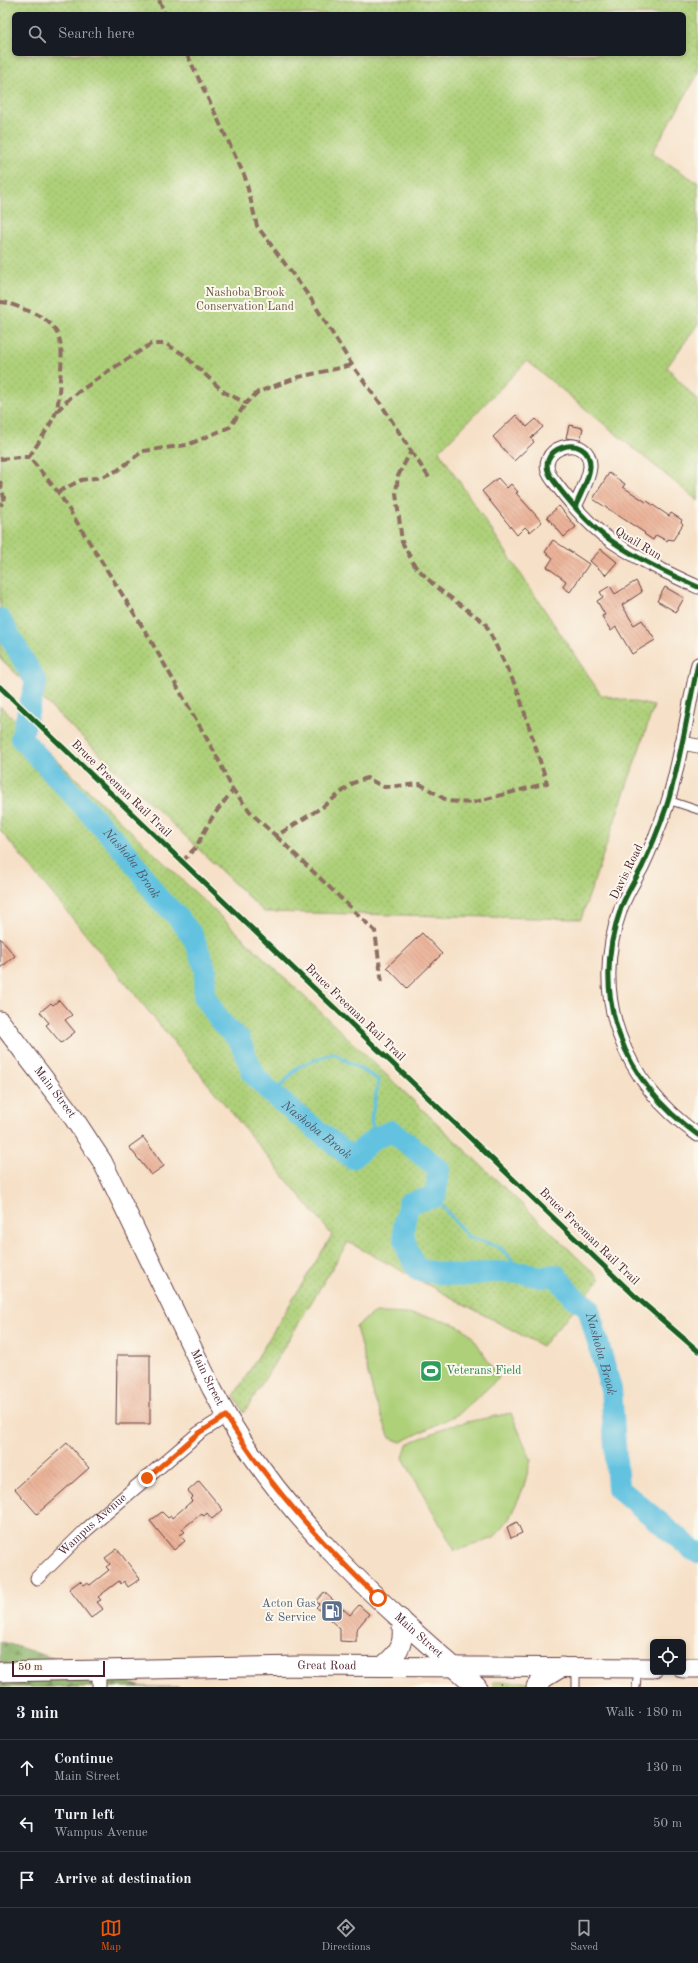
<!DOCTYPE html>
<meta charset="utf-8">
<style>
body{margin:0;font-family:"Old Standard TT",serif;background:#242831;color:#f1f3f6}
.controls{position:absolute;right:12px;bottom:12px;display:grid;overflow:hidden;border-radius:6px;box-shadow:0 2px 6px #0003}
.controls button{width:36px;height:36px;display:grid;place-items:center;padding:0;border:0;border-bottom:1px solid #363941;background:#171b24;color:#f1f3f6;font:20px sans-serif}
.scale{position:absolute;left:12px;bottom:10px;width:93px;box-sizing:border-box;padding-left:4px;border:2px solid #4a1f2b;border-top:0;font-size:11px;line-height:14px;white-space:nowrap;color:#4a1f2b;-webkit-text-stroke:3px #fbf7ec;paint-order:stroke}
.stop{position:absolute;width:12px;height:12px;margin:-9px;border:3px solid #ea580c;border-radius:50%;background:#fff}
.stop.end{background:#ea580c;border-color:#fff;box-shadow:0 1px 4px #0008}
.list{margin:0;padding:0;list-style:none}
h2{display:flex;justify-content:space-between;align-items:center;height:52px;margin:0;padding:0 16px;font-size:17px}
h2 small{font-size:13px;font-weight:400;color:#9ea1a6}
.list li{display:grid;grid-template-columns:26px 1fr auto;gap:12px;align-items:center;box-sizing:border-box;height:56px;padding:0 16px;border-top:1px solid #363941}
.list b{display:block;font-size:15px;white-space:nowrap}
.list p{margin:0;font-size:13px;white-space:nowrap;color:#9ea1a6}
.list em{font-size:13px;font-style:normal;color:#9ea1a6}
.icon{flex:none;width:22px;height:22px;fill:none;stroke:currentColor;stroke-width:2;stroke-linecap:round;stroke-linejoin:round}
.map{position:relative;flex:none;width:698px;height:1687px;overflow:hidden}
.search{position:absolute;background:#171b24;box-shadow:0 2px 6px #0003;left:12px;right:12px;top:12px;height:44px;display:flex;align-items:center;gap:10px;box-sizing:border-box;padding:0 14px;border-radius:6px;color:#9ea1a6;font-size:15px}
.sheet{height:220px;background:#171b24}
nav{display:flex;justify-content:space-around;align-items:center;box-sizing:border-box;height:56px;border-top:1px solid #363941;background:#171b24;font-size:11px;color:#9ea1a6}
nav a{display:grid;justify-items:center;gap:2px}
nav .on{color:#ea580c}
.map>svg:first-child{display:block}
.grass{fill:url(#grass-tufts);stroke:#7c7852}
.forest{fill:url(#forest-firs);stroke:#6a684a}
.park{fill:url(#park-dots);stroke:#7c7852;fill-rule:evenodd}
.pitch{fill:#aed079;stroke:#7c7852}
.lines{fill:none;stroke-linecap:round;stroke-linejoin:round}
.stream{stroke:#62c2e0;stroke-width:3.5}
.river{stroke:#62c2e0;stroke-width:22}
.building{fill:url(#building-back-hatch)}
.service-casing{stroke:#643c42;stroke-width:9}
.minor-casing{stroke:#643c42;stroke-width:15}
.secondary-casing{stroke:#643c42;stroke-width:21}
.path{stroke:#643c42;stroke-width:2;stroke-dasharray:1 3;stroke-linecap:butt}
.service{stroke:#fff;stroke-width:7}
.minor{stroke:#fff;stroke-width:13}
.secondary{stroke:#fff;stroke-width:19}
.quiet{stroke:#8d6e63;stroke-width:4;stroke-dasharray:8 4;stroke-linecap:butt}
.cycleway-casing{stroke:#fbf7ec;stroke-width:8}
.cycleway{stroke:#1b5e20;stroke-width:5}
.route{stroke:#ea580c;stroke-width:5}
.labels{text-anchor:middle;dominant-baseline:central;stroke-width:4;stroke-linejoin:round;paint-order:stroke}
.park-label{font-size:12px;fill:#685442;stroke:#fbf7ec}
.street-label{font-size:12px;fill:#4a1f2b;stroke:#fbf7ec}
.leisure-label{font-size:12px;fill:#27864d;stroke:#fbf7ec;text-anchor:start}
.service-label{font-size:12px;fill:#4e5e75;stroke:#fbf7ec;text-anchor:end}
.water-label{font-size:13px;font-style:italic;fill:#52586a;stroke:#fbf7ec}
</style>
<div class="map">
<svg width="698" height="1687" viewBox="0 0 698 1687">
<defs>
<pattern id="grass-tufts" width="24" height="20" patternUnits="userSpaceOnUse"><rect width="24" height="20" fill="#aed079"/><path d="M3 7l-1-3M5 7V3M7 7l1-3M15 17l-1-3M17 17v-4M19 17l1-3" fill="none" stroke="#97b269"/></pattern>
<pattern id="forest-firs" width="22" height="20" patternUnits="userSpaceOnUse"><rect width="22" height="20" fill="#8ab269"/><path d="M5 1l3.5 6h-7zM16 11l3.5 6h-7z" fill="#739057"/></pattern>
<pattern id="park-dots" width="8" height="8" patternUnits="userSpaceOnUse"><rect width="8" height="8" fill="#aed079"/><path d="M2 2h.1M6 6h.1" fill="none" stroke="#97b269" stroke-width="1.8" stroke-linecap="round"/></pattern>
<pattern id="building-back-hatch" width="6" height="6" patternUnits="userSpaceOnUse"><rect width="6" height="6" fill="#ebb49a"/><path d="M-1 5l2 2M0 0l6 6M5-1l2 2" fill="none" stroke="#cb9a85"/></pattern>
</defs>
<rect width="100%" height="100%" fill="#fbf7ec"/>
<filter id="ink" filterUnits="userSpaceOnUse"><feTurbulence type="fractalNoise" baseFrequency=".025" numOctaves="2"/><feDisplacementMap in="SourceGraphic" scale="8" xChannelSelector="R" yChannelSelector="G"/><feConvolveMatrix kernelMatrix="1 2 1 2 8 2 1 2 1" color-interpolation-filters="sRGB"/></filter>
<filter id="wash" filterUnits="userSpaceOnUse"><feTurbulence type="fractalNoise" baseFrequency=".012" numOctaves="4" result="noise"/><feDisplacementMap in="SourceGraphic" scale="16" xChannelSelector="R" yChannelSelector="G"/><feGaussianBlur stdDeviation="0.9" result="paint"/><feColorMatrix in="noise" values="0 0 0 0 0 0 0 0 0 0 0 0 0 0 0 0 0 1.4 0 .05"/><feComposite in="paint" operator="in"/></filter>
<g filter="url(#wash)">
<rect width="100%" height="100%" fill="#f6e0c7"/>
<path class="grass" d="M493,1682H532L527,1687H493Z"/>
<path class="forest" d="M0,1641L142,1687H180H2L0,1686Z"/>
<g class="park">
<path d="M0,0H698V74L652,153L698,183V324L667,367L698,401V501L527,361L439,451L601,695L654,706L581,919L264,912L0,658ZM14,14H684V54H14Z"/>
<path d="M0,706L600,1279L542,1346L348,1242L244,1413L234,1396L332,1235L0,830Z"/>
</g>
<g class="pitch">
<path d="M373,1313C401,1313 445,1314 468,1332C475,1338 492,1369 499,1378L460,1413L401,1442L390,1438L375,1400L356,1327Z"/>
<path d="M511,1413L531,1460L523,1489L509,1519L494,1538L455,1551L403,1458L407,1444L452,1425Z"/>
</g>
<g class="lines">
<g class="stream">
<path d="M273,1095L298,1067L333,1053L379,1080L371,1119L375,1138"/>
<path d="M435,1197L468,1237L498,1246L525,1273"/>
</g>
<path class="river" id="s1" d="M0,619L36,682L21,738L130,857L158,898L175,914L192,935L206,970L204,996L223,1025L239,1039L254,1075L273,1095L352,1158L375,1138L392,1131L439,1169L435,1197L409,1203C400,1234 402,1242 418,1270L459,1276L492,1272L525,1273L540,1277L556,1275L572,1296L588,1307L611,1389L618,1488L693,1550L698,1552"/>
</g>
<g id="blocks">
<g class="building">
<path d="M516,415L527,427L536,419L543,427L531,438L534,442L514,461L493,437Z"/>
<path d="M569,425L583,428L580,440L566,438Z"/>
<path d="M609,473L625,484L623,487L646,502L647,501L669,516L671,513L682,520L681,522L683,524L673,540L668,539L667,541L656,535L653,540L644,534L645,533L593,499Z"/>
<path d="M498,478L507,488L511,484L518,492L516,493L542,522L530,532L525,527L517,535L482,491Z"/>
<path d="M559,506L576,527L564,537L547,517Z"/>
<path d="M553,540L589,564L570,592L563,587L566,581L547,567L553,558L545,552Z"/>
<path d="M601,549L617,562L606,575L590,561Z"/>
<path d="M636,581L642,592L622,605L634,625L642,620L655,640L632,654L616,627L611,631L602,616L605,615L597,601L603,597L600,592L610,586L615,594Z"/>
<path d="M665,587L684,598L676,612L657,601Z"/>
<path d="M422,933L442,954L407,988L387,967Z"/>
<path d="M0,938L15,956L0,968Z"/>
<path d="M59,1000L72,1015L65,1020L75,1032L61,1043L46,1025L49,1023L40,1012L51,1003L53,1005Z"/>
<path d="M143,1137L164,1166L151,1175L129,1147Z"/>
<path d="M117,1355H150V1424H116Z"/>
<path d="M67,1443L89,1468L37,1514L15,1489Z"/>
<path d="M199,1481L223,1510L212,1519L207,1513L204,1516L202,1513L182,1529L185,1532L180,1535L185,1541L174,1550L150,1521L162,1512L168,1518L171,1516L172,1518L192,1501L190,1499L193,1496L188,1491Z"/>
<path d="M517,1522L522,1533L511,1538L507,1527Z"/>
<path d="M117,1549L140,1579L128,1587L124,1581L121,1584L119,1581L98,1597L101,1600L97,1602L103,1609L91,1618L69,1589L80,1581L84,1585L87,1583L90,1585L109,1570L106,1567L110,1564L105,1558Z"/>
<path d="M324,1592L350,1615L359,1605L369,1614L356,1630V1642L340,1641V1629L316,1607L319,1604L316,1601Z"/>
</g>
</g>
</g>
<g filter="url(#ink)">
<use href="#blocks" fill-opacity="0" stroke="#643c42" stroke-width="1"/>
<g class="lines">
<g class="service-casing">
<g id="service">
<path d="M668,800L698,810"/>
<path d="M576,1687V1669"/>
<path d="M636,1687L638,1669"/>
</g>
</g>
<g class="minor-casing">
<g id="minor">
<path d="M575,507C580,495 589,480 590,467C591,429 528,448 553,480C567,499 584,519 602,534C631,556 665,572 698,587"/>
<path d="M698,664C687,712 681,762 666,808C659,828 651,848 642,867C635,880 626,894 621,908C589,997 623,1082 698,1135"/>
<path d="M682,743L698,746"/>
<path id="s2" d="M37,1578L86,1530L199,1433L226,1416"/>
<path d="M99,1687V1670"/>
</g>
</g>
<g class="secondary-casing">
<g id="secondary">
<path id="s3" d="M0,1021L71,1114L102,1161L212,1389C274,1509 376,1600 477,1687"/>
<path d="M383,1666C401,1651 405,1643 401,1619"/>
<path d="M683,1668H698"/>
<path id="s4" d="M0,1672L299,1666L653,1668"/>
<path d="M536,1687L544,1678L562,1667"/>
</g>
</g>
<path class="path" d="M500,1684L506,1687"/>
<use href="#service" class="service"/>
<use href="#minor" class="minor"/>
<use href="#secondary" class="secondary"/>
<g class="quiet">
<path d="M159,0L165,14"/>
<path d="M0,302C9,302 18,307 26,310C63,323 64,344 60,379C59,389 59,400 57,409C54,421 36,446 29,457L58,492L147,634L215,753L233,790L253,815L276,836L324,806L353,783L367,778L384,787L420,784L448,801L471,803L547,783L517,689L485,623L436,587L415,566L402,542L396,493L398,476L411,451L381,404L352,365L311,299L257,226L245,177L187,54"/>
<path d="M57,411L70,398L107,372L151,344H166L183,354L224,392L246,403L258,392L299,377L352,365"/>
<path d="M411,451L430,479"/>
<path d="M0,459L21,457H29"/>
<path d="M0,481L5,502L0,505"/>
<path d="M58,492L81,480L102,477L118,470L143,451L187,445L230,427L246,403"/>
<path d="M276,836L375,931L382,983"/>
<path d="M182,862L196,847L213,816L233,790"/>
</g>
<g class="cycleway-casing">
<g id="cycleway">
<path d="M575,507C580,495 589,480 590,467C591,429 528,448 553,480C567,499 584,519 602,534C631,556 665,572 698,587"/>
<path d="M698,664C687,712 681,762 666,808C659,828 651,848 642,867C635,880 626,894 621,908C589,997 623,1082 698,1135"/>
<path d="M0,687L636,1297L698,1351"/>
</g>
</g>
<use href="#cycleway" class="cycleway"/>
</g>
</g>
<g class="lines" filter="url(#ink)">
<path class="route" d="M147,1478L199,1433L226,1416C268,1485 321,1542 378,1598"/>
</g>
<defs>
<g id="stadium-square" transform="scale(1.15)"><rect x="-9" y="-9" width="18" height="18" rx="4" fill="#2e9e5b" stroke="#fbf7ec"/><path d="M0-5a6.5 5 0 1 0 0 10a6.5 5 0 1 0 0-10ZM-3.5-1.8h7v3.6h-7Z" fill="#fff"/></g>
<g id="fuel-square" transform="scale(1.15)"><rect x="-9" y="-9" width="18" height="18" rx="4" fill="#5c6f8a" stroke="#fbf7ec"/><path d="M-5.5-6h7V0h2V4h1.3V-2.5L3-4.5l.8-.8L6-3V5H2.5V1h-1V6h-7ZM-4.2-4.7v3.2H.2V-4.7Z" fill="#fff"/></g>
</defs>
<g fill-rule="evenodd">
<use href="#stadium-square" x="431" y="1371"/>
<use href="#fuel-square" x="332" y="1611"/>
</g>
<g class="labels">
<g class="park-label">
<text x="245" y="293">Nashoba Brook<tspan x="245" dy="14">Conservation Land</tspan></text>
</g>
<g class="street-label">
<text transform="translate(638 544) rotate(31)">Quail Run</text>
<text transform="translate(121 789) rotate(44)">Bruce Freeman Rail Trail</text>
<text transform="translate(627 872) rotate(-64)">Davis Road</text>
<text transform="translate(355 1013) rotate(44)">Bruce Freeman Rail Trail</text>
<text stroke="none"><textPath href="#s3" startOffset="90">Main Street</textPath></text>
<text transform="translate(589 1237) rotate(44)">Bruce Freeman Rail Trail</text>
<text stroke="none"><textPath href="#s3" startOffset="414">Main Street</textPath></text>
<text stroke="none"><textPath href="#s2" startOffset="77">Wampus Avenue</textPath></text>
<text stroke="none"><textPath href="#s3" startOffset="750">Main Street</textPath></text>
<text stroke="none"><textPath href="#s4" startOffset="327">Great Road</textPath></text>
</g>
<g class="leisure-label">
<text x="446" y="1371">Veterans Field</text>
</g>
<g class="service-label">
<text x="316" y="1604">Acton Gas<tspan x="316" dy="14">&amp; Service</tspan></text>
</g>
<g class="water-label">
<text stroke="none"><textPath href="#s1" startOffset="298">Nashoba Brook</textPath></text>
<text stroke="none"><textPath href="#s1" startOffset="634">Nashoba Brook</textPath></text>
<text stroke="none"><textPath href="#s1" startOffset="1148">Nashoba Brook</textPath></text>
</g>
</g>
</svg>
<div class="controls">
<button><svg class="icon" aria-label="locate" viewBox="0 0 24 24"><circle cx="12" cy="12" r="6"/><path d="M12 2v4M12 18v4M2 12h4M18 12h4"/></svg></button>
</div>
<div class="scale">50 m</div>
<div class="stop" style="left:378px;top:1598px"></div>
<div class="stop end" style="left:147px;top:1478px"></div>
<div class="search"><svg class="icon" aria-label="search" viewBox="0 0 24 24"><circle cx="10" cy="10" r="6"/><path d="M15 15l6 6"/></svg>Search here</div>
</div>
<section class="sheet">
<h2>3 min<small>Walk · 180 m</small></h2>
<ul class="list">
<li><svg class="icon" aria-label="ahead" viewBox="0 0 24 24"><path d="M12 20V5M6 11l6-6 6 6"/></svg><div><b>Continue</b><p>Main Street</p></div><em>130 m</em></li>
<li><svg class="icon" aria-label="left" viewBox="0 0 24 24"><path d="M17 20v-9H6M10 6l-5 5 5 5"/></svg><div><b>Turn left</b><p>Wampus Avenue</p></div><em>50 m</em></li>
<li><svg class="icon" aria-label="arrive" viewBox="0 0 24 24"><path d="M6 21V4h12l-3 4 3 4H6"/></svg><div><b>Arrive at destination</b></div></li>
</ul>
</section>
<nav>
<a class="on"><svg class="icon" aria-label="map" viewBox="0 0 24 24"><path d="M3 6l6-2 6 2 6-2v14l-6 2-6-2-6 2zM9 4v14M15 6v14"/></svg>Map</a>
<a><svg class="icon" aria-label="directions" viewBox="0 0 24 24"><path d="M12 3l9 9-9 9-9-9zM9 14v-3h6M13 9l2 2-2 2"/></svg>Directions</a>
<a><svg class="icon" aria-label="saved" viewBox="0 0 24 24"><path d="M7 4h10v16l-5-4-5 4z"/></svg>Saved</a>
</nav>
